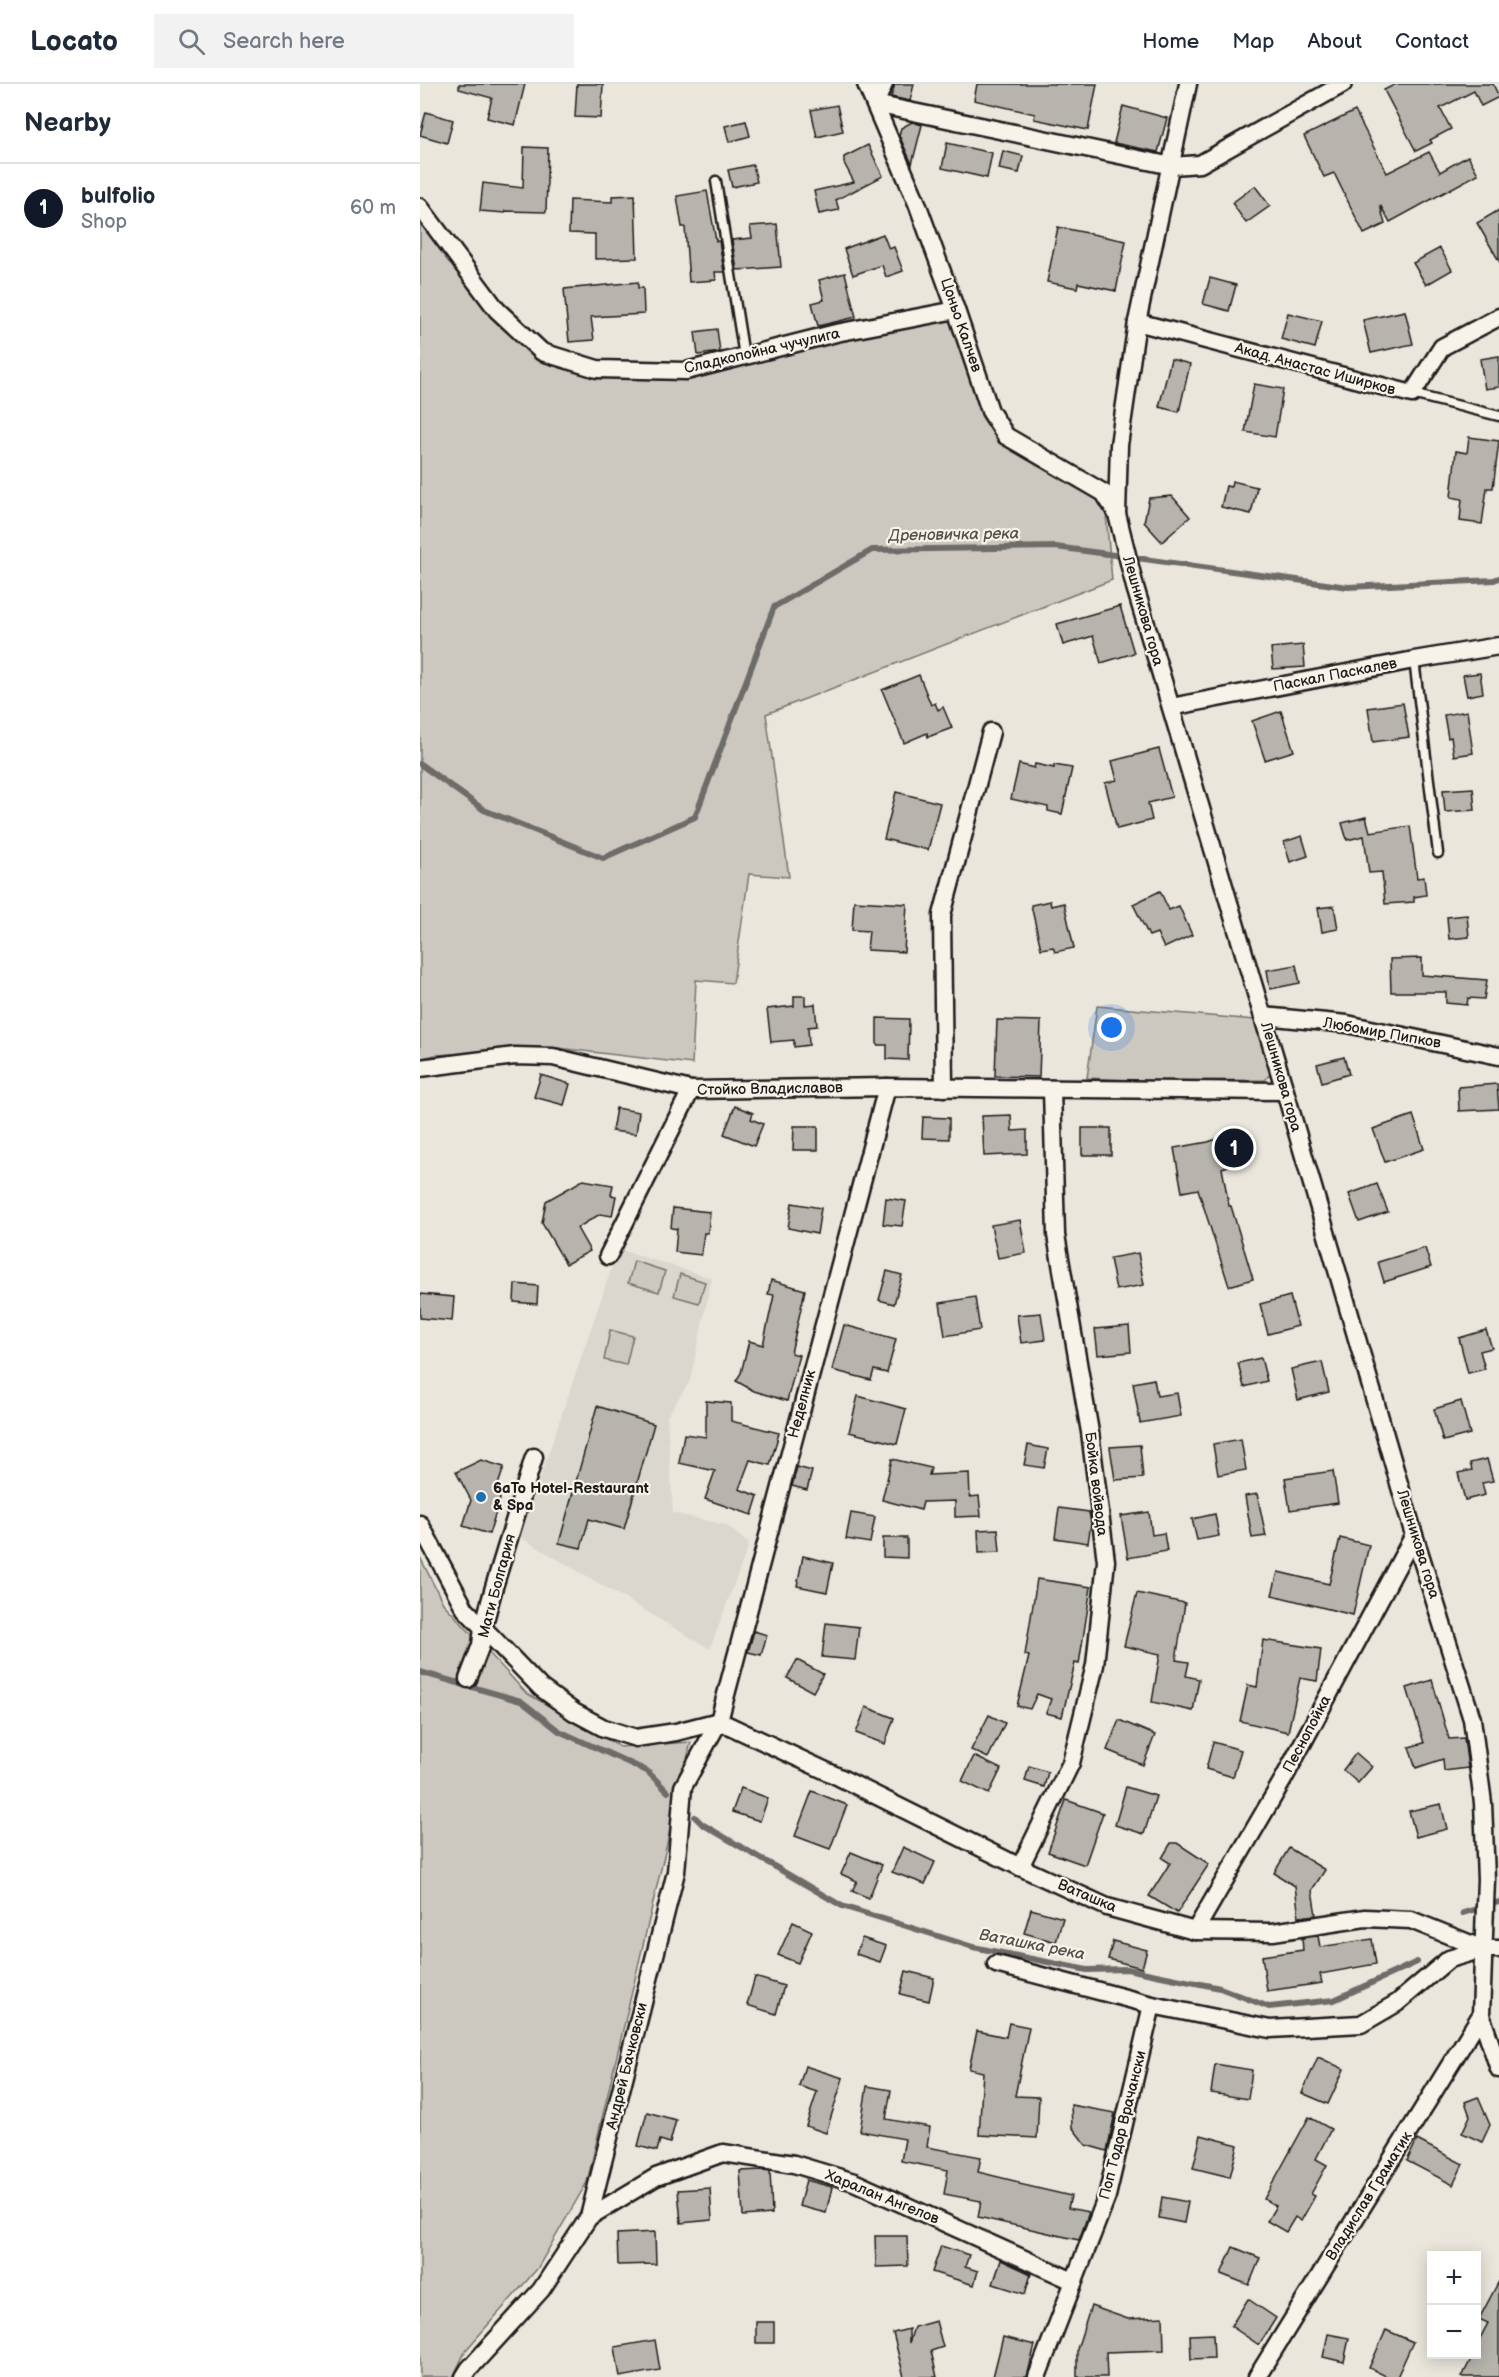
<!DOCTYPE html>
<meta charset="utf-8">
<style>
body{margin:0;font-family:"Balsamiq Sans",sans-serif;background:#f2f2f3;color:#1f2937}
.controls{position:absolute;right:18px;bottom:18px;display:grid;overflow:hidden;border-radius:0px;box-shadow:0 3px 15px #0003}
.controls button{width:54px;height:54px;display:grid;place-items:center;padding:0;border:0;border-bottom:2px solid #e0e1e3;background:#fff;color:#1f2937;font:30px sans-serif}
.you{position:absolute;left:692px;top:944px;width:21px;height:21px;margin:-15px;border:4px solid #fff;border-radius:50%;background:#1a73e8;box-shadow:0 0 0 9px #1a73e833}
.badge{display:grid;place-items:center;width:39px;height:39px;border-radius:50%;background:#111827;color:#fff;font-size:20px;font-weight:700}
.pin{position:absolute;translate:-50% -50%;border:3px solid #fff;box-shadow:0 2px 6px #0006}
.list{margin:0;padding:0;list-style:none}
h2{display:flex;justify-content:space-between;align-items:center;height:78px;margin:0;padding:0 24px;font-size:26px}
h2 small{font-size:20px;font-weight:400;color:#747a83}
.list li{display:grid;grid-template-columns:39px 1fr auto;gap:18px;align-items:center;box-sizing:border-box;height:90px;padding:0 24px;border-top:2px solid #e0e1e3}
.list b{display:block;font-size:22px;white-space:nowrap}
.list p{margin:0;font-size:20px;white-space:nowrap;color:#747a83}
.list em{font-size:20px;font-style:normal;color:#747a83}
.icon{flex:none;width:33px;height:33px;fill:none;stroke:currentColor;stroke-width:2;stroke-linecap:round;stroke-linejoin:round}
.map{position:relative;flex:none;width:1079px;height:2293px;overflow:hidden}
header{display:flex;align-items:center;gap:36px;box-sizing:border-box;height:84px;padding:0 30px;background:#fff;border-bottom:2px solid #e0e1e3}
header strong{font-size:28px}
nav{display:flex;gap:33px;margin-inline-start:auto;font-size:21px}
.search{width:420px;height:54px;background:#f2f2f3;display:flex;align-items:center;gap:15px;box-sizing:border-box;padding:0 21px;border-radius:0px;color:#747a83;font-size:22px}
main{display:flex}
aside{flex:1;background:#fff}
.map>svg:first-child{display:block}
.built{fill:#dad7ce}
.green{fill:#ccc8c0;stroke:#74726e;stroke-width:1.5}
.lines{fill:none;stroke-linecap:round;stroke-linejoin:round}
.stream{stroke:#6d6c68;stroke-width:6}
.building{fill:#b6b4ac;stroke:#1c1c1c;stroke-width:1.5}
.lane-casing{stroke:#1c1c1c;stroke-width:13}
.street-casing{stroke:#1c1c1c;stroke-width:21}
.lane{stroke:#f7f3e8;stroke-width:8}
.street{stroke:#f7f3e8;stroke-width:16}
.poi-dot{fill:#1f6fb2;stroke:#f7f3e8;stroke-width:2}
.labels{text-anchor:middle;dominant-baseline:central;stroke-width:4.5;stroke-linejoin:round;paint-order:stroke}
.street-label{font-size:15px;fill:#1c1c1c;stroke:#f7f3e8}
.poi-label{font-size:15px;font-weight:bold;fill:#1c1c1c;stroke:#f7f3e8;text-anchor:start}
.water-label{font-size:16px;font-style:italic;fill:#52514e;stroke:#f7f3e8}
</style>
<header>
<strong>Locato</strong>
<div class="search"><svg class="icon" aria-label="search" viewBox="0 0 24 24"><circle cx="10" cy="10" r="6"/><path d="M15 15l6 6"/></svg>Search here</div>
<nav><a>Home</a><a>Map</a><a>About</a><a>Contact</a></nav>
</header>
<main>
<aside>
<h2>Nearby<small></small></h2>
<ul class="list">
<li><span class="badge">1</span><div><b>bulfolio</b><p>Shop</p></div><em>60 m</em></li>
</ul>
</aside>
<div class="map">
<svg width="1079" height="2293" viewBox="0 0 1079 2293">
<rect width="100%" height="100%" fill="#eae6dc"/>
<filter id="ink" filterUnits="userSpaceOnUse"><feTurbulence type="fractalNoise" baseFrequency=".0167" numOctaves="2"/><feDisplacementMap in="SourceGraphic" scale="12" xChannelSelector="R" yChannelSelector="G"/><feConvolveMatrix kernelMatrix="1 2 1 2 8 2 1 2 1" color-interpolation-filters="sRGB"/></filter>
<g filter="url(#ink)">
<path class="built" d="M198,1165L292,1194L270,1297L247,1332L253,1429L306,1441L329,1460L290,1565L100,1453Z"/>
<g class="green">
<path d="M0,123L122,268L177,285L266,287L536,226L586,352L684,409L692,496L346,630L369,793L329,790L313,899L276,896L272,980L138,964L15,971L0,975Z"/>
<path d="M677,922L835,936L850,990L845,996L729,997L667,994Z"/>
<path d="M214,1177L245,1187L239,1208L208,1199Z"/>
<path d="M260,1190L285,1198L279,1219L254,1212Z"/>
<path d="M190,1246L213,1252L206,1281L184,1276Z"/>
<path d="M0,1473L23,1519L106,1609L200,1663L271,1658L167,2098L117,2185L46,2266L33,2293H0Z"/>
</g>
<g class="lines">
<g class="stream">
<path d="M0,680L64,726L183,774L275,733L354,523L452,466L636,463L928,503L1074,496L1079,494"/>
<path d="M0,1588L101,1617L139,1647L227,1687L248,1708"/>
<path d="M275,1733L282,1740L422,1822L553,1863L667,1886L707,1885L800,1904L849,1923L914,1916L997,1878"/>
<path d="M1043,1829L1079,1818"/>
</g>
</g>
<g class="building">
<path d="M39,0H105L95,41L67,34L72,14L39,5Z"/>
<path d="M157,0H183L181,34L155,33Z"/>
<path d="M475,0H494L490,17L471,13Z"/>
<path d="M557,0H677L668,46L614,35L615,30L554,16Z"/>
<path d="M976,0H1073L1079,13L1061,22L1054,7L1020,24L1031,45L1010,56L1012,59L996,67L964,6Z"/>
<path d="M417,21L423,47L397,53L391,26Z"/>
<path d="M703,22L747,34L738,68L694,59Z"/>
<path d="M935,27L967,89L1009,68L1020,88L1048,72L1058,90L970,138L960,121L965,140L944,150L914,89L904,93L884,52Z"/>
<path d="M6,28L33,36L27,59L0,51Z"/>
<path d="M326,37L330,52L309,58L305,42Z"/>
<path d="M492,38L502,41L492,80L479,51L481,44Z"/>
<path d="M527,59L572,69L567,94L522,84Z"/>
<path d="M448,61L463,92L416,116L419,126L399,130L394,107L434,98L424,79V73Z"/>
<path d="M104,63L128,64L126,128L85,127V129L60,127L63,99L103,104Z"/>
<path d="M583,67L603,72L599,89L579,85Z"/>
<path d="M333,81L337,98L312,103L308,86Z"/>
<path d="M835,102L850,122L826,139L812,119Z"/>
<path d="M287,107L296,157H299L304,188H295L296,196L269,198L265,143H262L257,112Z"/>
<path d="M215,111L217,174L175,175V150L149,149L150,116L192,118V112Z"/>
<path d="M1079,126V177L1057,139Z"/>
<path d="M357,140L361,183L317,186L312,156L332,154L330,142Z"/>
<path d="M638,143L706,157L696,207L658,199L657,204L627,198Z"/>
<path d="M463,150L469,165L474,163L483,187L466,193L462,181L433,191L424,165Z"/>
<path d="M1020,164L1032,186L1006,201L993,179Z"/>
<path d="M425,189L436,233L398,242L392,219L404,216L399,196Z"/>
<path d="M790,194L816,201L809,227L783,220Z"/>
<path d="M218,198V204H223L224,230L171,233L174,256L149,258L144,205Z"/>
<path d="M985,227L993,260L951,269L943,236Z"/>
<path d="M868,229L902,237L895,264L861,255Z"/>
<path d="M297,245L300,268L278,271L275,248Z"/>
<path d="M1079,272V303L1065,305L1060,275Z"/>
<path d="M751,275L770,280L759,328L739,323Z"/>
<path d="M834,300L863,305L855,353L825,348Z"/>
<path d="M1049,353L1079,357L1073,404H1067L1062,440L1040,437L1042,415L1031,413L1036,367L1047,369Z"/>
<path d="M812,397L837,403L831,430L801,423L806,402L811,403Z"/>
<path d="M752,412L770,433L742,458L724,438L729,414Z"/>
<path d="M700,522L714,569L681,579L673,552L643,561L637,540Z"/>
<path d="M883,561L885,583L853,585L851,564Z"/>
<path d="M1060,589L1063,609L1047,612L1043,591Z"/>
<path d="M499,591L511,621L515,619L518,626L523,623L532,644L508,653L507,649L484,659L462,606Z"/>
<path d="M983,619L989,653L953,658L948,624Z"/>
<path d="M861,627L874,667L845,676L832,637Z"/>
<path d="M1047,627L1053,669L1034,672L1031,653L1028,654L1024,631Z"/>
<path d="M739,665L752,713L728,719L732,736L697,745L685,699L697,696L692,677Z"/>
<path d="M599,680L614,684L615,680L634,684V681L652,684L642,730L628,727V723L591,715Z"/>
<path d="M1053,704L1055,726L1025,728L1023,706Z"/>
<path d="M476,708L520,719L508,766L464,755Z"/>
<path d="M946,733L950,748L990,742L997,794L1004,793L1006,811L994,813V818L965,820L962,788L949,789L944,752L927,756L922,739Z"/>
<path d="M882,752L888,772L870,778L864,758Z"/>
<path d="M740,807L749,826L759,822L772,851L744,864L737,849L729,852L713,820Z"/>
<path d="M434,817L487,820L484,868L447,866L449,847L432,846Z"/>
<path d="M630,817L631,822L644,819L654,864L635,868L633,863L621,865L611,821Z"/>
<path d="M914,822L918,845L902,848L898,824Z"/>
<path d="M1047,831L1049,853L1029,855L1027,833Z"/>
<path d="M1002,874V891L1067,896L1064,915L1048,914L1047,921L1026,919V908H971L970,875Z"/>
<path d="M876,881L880,899L850,905L847,886Z"/>
<path d="M374,912H385V921L395,920L397,942L388,943L389,961L374,963V956L351,958L347,925L374,922Z"/>
<path d="M457,934L489,935L488,976L467,975V961H457Z"/>
<path d="M577,936L621,937L619,993L575,992Z"/>
<path d="M924,973L929,990L902,998L897,980Z"/>
<path d="M121,991L150,1000L144,1021L114,1013Z"/>
<path d="M1077,1000L1079,1025L1039,1027L1038,1003Z"/>
<path d="M315,1022L333,1029L331,1035L343,1040L334,1062L304,1050Z"/>
<path d="M196,1024L219,1028L216,1050L192,1047Z"/>
<path d="M591,1031L592,1047L607,1046V1070L564,1072L562,1032Z"/>
<path d="M993,1031L1004,1065L965,1078L953,1045Z"/>
<path d="M503,1033L529,1034V1055L502,1054Z"/>
<path d="M374,1042H398V1066H373Z"/>
<rect x="662" y="1044" width="29" height="27"/>
<path d="M821,1047L830,1075L802,1084L809,1122H811L833,1195L809,1202L778,1105L762,1108L754,1064L788,1058Z"/>
<path d="M163,1096L193,1101L191,1111L196,1112L192,1132L180,1130L157,1144L170,1167L146,1180L122,1139L126,1117Z"/>
<path d="M957,1100L968,1128L939,1138L929,1110Z"/>
<path d="M466,1114L486,1117L482,1142L463,1140Z"/>
<path d="M372,1119L401,1124L397,1150L368,1144Z"/>
<path d="M253,1124L290,1128L288,1149H284L281,1171L255,1168L257,1145L251,1144Z"/>
<path d="M600,1136L606,1169L578,1174L571,1141Z"/>
<path d="M1005,1164L1011,1183L964,1198L958,1178Z"/>
<path d="M718,1169L724,1201L696,1206L690,1174Z"/>
<path d="M467,1187L482,1191L474,1220L459,1216Z"/>
<path d="M351,1196L385,1206L371,1269L379,1271L367,1317L334,1307L316,1297L321,1289L329,1257L343,1261L354,1211L348,1210Z"/>
<path d="M95,1200L118,1202L117,1220L94,1218Z"/>
<path d="M0,1210L34,1213L32,1237L0,1234Z"/>
<path d="M870,1212L878,1242L848,1250L840,1220Z"/>
<path d="M555,1213L560,1246L525,1252L520,1219Z"/>
<path d="M621,1229L625,1256L601,1259L597,1231Z"/>
<path d="M424,1241L476,1255L467,1289L454,1286L451,1296L412,1286Z"/>
<path d="M709,1242L711,1268L678,1271L675,1245Z"/>
<path d="M1066,1246L1072,1264L1060,1267L1065,1285L1048,1289L1039,1254Z"/>
<path d="M841,1274L847,1297L824,1303L818,1279Z"/>
<path d="M902,1278L909,1308L878,1316L871,1285Z"/>
<path d="M734,1295L737,1312L757,1309L761,1332L720,1339L713,1299Z"/>
<path d="M438,1312L486,1325L477,1360L429,1348Z"/>
<path d="M286,1317L311,1319V1337L359,1349L350,1381L330,1376L319,1405L338,1412L332,1431L285,1415L295,1387L259,1379L264,1350L286,1353Z"/>
<path d="M1041,1317L1050,1350L1023,1357L1014,1325Z"/>
<path d="M177,1322L234,1340L204,1445L169,1435L161,1464L139,1459Z"/>
<path d="M821,1355L826,1386L798,1391L793,1360Z"/>
<path d="M608,1361L628,1365L624,1384L604,1381Z"/>
<path d="M720,1361L723,1394L695,1396L690,1363Z"/>
<path d="M472,1375L511,1384L509,1391L549,1389L550,1413L559,1412L561,1432L535,1433V1417L503,1418L501,1426L462,1416Z"/>
<path d="M1067,1375L1073,1397L1062,1399L1065,1411L1045,1416L1038,1389L1052,1386L1050,1379Z"/>
<path d="M61,1376L84,1383L76,1407L80,1415L69,1450L43,1442L51,1416L36,1388Z"/>
<path d="M377,1383L392,1387L387,1406L372,1402Z"/>
<path d="M913,1387L918,1419L870,1426L865,1394Z"/>
<path d="M837,1410L846,1452L832,1454L825,1412Z"/>
<path d="M639,1424L669,1428L671,1439L668,1459L635,1454Z"/>
<path d="M729,1428L732,1451L744,1449L747,1467L708,1474L701,1432Z"/>
<path d="M431,1429L455,1433L450,1459L426,1455Z"/>
<path d="M795,1430L799,1452L777,1456L772,1435Z"/>
<path d="M578,1445L580,1468L559,1469L558,1446Z"/>
<path d="M463,1454H487V1474L463,1473Z"/>
<path d="M920,1454L949,1461L933,1531L852,1511L858,1488L909,1500Z"/>
<path d="M383,1472L413,1479L407,1508L377,1502Z"/>
<path d="M617,1495L671,1503L659,1580L655,1579L642,1633L626,1629L631,1615L617,1610L610,1625L597,1622L609,1572L605,1571Z"/>
<path d="M717,1509L765,1519L756,1576L769,1578L766,1592L779,1595L773,1627L732,1618L740,1570L704,1562Z"/>
<path d="M406,1539L439,1543L435,1576L402,1573Z"/>
<path d="M334,1547L347,1551L341,1571L328,1568Z"/>
<path d="M843,1556L901,1565L897,1597L880,1594L868,1648L820,1637L828,1601L837,1603Z"/>
<path d="M377,1576L403,1590L393,1608L367,1594Z"/>
<path d="M1012,1596L1029,1655L1044,1654L1048,1684L1024,1687L1023,1675L996,1684L989,1663L1004,1659L987,1604Z"/>
<path d="M446,1623L474,1634L465,1660L436,1649Z"/>
<path d="M569,1631L585,1639L568,1674L551,1666Z"/>
<path d="M699,1636L735,1651L723,1681L687,1666Z"/>
<path d="M793,1658L821,1666L813,1693L786,1685Z"/>
<path d="M936,1669L952,1683L938,1699L923,1686Z"/>
<path d="M554,1672L581,1685L569,1710L542,1697Z"/>
<path d="M609,1682L628,1688L624,1703L605,1697Z"/>
<path d="M706,1703L736,1712L724,1750L695,1741Z"/>
<path d="M321,1704L348,1714L340,1737L312,1728Z"/>
<path d="M392,1707L427,1721L410,1765L375,1752Z"/>
<path d="M646,1716L683,1729L665,1781L628,1768Z"/>
<path d="M1021,1720L1027,1745L996,1753L989,1727Z"/>
<path d="M751,1759H757L789,1780L757,1829L729,1812L750,1779L742,1774Z"/>
<path d="M483,1763L515,1778L505,1800L472,1788Z"/>
<path d="M869,1764L905,1786L892,1806L896,1831L879,1833L875,1802L854,1789Z"/>
<path d="M431,1768L462,1781L449,1814L432,1807L437,1797L421,1790Z"/>
<path d="M611,1825L643,1834L636,1858L604,1849Z"/>
<path d="M373,1838L392,1847L378,1879L358,1871Z"/>
<path d="M898,1852L900,1863L952,1855L956,1880L900,1890L902,1899L847,1907L842,1872L883,1866L882,1854Z"/>
<path d="M442,1854L466,1862L460,1878L436,1870Z"/>
<path d="M693,1857L727,1866L722,1884L688,1875Z"/>
<path d="M486,1887L514,1894L509,1917L480,1910Z"/>
<path d="M335,1893L364,1902L356,1930L327,1921Z"/>
<path d="M589,1939L609,1943L595,2012L619,2013L617,2054L559,2051L563,1988L549,1985L557,1947L586,1953Z"/>
<path d="M898,1973L924,1985L908,2020L882,2009Z"/>
<path d="M795,1980L832,1986L828,2015L791,2009Z"/>
<path d="M385,1982L423,1994L406,2049L386,2042L397,2008L379,2002Z"/>
<path d="M447,2002L471,2006L466,2035L510,2043L507,2063L561,2073L558,2088L599,2098V2100L651,2112L648,2124L669,2128L659,2156L558,2133L561,2117L524,2110L528,2086L481,2077L485,2055L440,2047Z"/>
<path d="M1058,2013L1070,2041L1062,2058L1042,2049L1050,2032L1045,2018Z"/>
<path d="M651,2021L695,2029L687,2067L666,2061L652,2043Z"/>
<path d="M227,2028L256,2036L250,2059L240,2056L237,2067L218,2062Z"/>
<path d="M889,2033L911,2045L896,2075L907,2081L891,2110L895,2112L881,2137L875,2133L866,2148L847,2137L856,2122L844,2115Z"/>
<path d="M781,2051L818,2061L810,2093L773,2084Z"/>
<path d="M997,2056L1043,2080L1033,2101L987,2077Z"/>
<path d="M343,2086L350,2087L352,2130L323,2132L320,2087Z"/>
<path d="M386,2096L412,2103L406,2129L379,2122Z"/>
<path d="M290,2104L292,2136L261,2139L258,2106Z"/>
<path d="M742,2113L768,2118L764,2139L739,2134Z"/>
<path d="M235,2148L236,2180L198,2181L197,2150Z"/>
<path d="M455,2152H487L488,2182L456,2183Z"/>
<path d="M521,2162L549,2171L545,2183L558,2187L554,2201L512,2188Z"/>
<path d="M813,2163L840,2174L829,2201L801,2190Z"/>
<path d="M581,2176L611,2190L605,2210L573,2200Z"/>
<path d="M1079,2197V2293H1042L1053,2271H1056V2262L1068,2239L1059,2235Z"/>
<path d="M828,2215L856,2234L839,2261L811,2242Z"/>
<path d="M671,2222L708,2235L743,2233L744,2266L686,2268L687,2293H657V2265Z"/>
<path d="M516,2237L523,2263L511,2267L517,2293H484L473,2249L489,2245V2259L494,2243Z"/>
<rect x="336" y="2238" width="18" height="21"/>
<path d="M966,2246L993,2258L977,2293H968L949,2284Z"/>
<path d="M793,2250L794,2274L771,2275L770,2251Z"/>
<path d="M908,2250L929,2254L924,2278L903,2273Z"/>
<path d="M583,2253L615,2261L607,2293H573Z"/>
<path d="M235,2256L240,2286L200,2293L195,2263Z"/>
</g>
<g class="lines">
<g class="lane-casing">
<g id="lane">
<path d="M296,97L324,272"/>
<path d="M992,310L1079,332"/>
<path d="M994,576L1018,769"/>
</g>
</g>
<g class="street-casing">
<g id="street">
<path d="M446,0L497,119L536,226L570,327L586,352L684,409L697,430"/>
<path d="M768,0L717,238L699,361L697,430L715,503L865,1007L994,1451L1052,1635L1063,1719L1066,1795L1061,1931L1079,1985"/>
<path d="M455,20L752,82L780,80L923,0"/>
<path d="M455,20L464,0"/>
<path d="M0,123L77,226L122,268L177,285L266,287L416,249L536,226"/>
<path d="M717,238L992,310L1022,263L1079,233"/>
<path d="M751,623L994,576L1079,562"/>
<path d="M843,932L927,940L1079,972"/>
<path d="M0,984L95,972L133,973L271,1006L467,1003L865,1007"/>
<path d="M524,1004L522,831L571,648"/>
<path d="M188,1172L271,1006"/>
<path d="M0,1440L45,1525L121,1604L154,1628L184,1644L216,1654L256,1648L299,1637"/>
<path d="M48,1595L61,1561L63,1544L74,1503L114,1373"/>
<path d="M299,1637L419,1693L600,1783L687,1823L775,1847L853,1848L945,1834L991,1836L1063,1865"/>
<path d="M600,1783L651,1679L675,1581L686,1477L670,1348L636,1151L632,1005"/>
<path d="M775,1847L864,1694L994,1451"/>
<path d="M576,1880L732,1921L850,1945L941,1940L977,1919L1029,1875L1063,1865H1079"/>
<path d="M169,2133L236,2093L303,2069L374,2080L434,2098L653,2197"/>
<path d="M44,2293L49,2285L121,2206L169,2133L256,1788L263,1703L299,1637L467,1003"/>
<path d="M617,2293L687,2112L732,1921"/>
<path d="M837,2293L1061,1931"/>
</g>
</g>
<use href="#lane" class="lane"/>
<use href="#street" class="street"/>
</g>
</g>
<circle class="poi-dot" cx="61" cy="1413" r="6"/>
<g class="labels">
<g class="street-label">
<text transform="translate(541 241) rotate(71)">Цоньо Калчев</text>
<text transform="translate(342 267) rotate(-13)">Сладкопойна чучулига</text>
<text transform="translate(895 285) rotate(15)">Акад. Анастас Иширков</text>
<text transform="translate(723 527) rotate(74)">Лешникова гора</text>
<text transform="translate(915 591) rotate(-11)">Паскал Паскалев</text>
<text transform="translate(962 949) rotate(10)">Любомир Пипков</text>
<text transform="translate(861 993) rotate(74)">Лешникова гора</text>
<text transform="translate(350 1005) rotate(-1)">Стойко Владиславов</text>
<text transform="translate(382 1320) rotate(-75)">Неделник</text>
<text transform="translate(676 1400) rotate(83)">Бойка войвода</text>
<text transform="translate(998 1460) rotate(73)">Лешникова гора</text>
<text transform="translate(77 1502) rotate(-75)">Мати Болгария</text>
<text transform="translate(887 1650) rotate(-62)">Песнопойка</text>
<text transform="translate(667 1812) rotate(23)">Ваташка</text>
<text transform="translate(207 1982) rotate(-76)">Андрей Бачковски</text>
<text transform="translate(703 2041) rotate(-76)">Поп Тодор Врачански</text>
<text transform="translate(949 2112) rotate(-58)">Владислав Граматик</text>
<text transform="translate(462 2113) rotate(22)">Харалан Ангелов</text>
</g>
<g class="poi-label">
<text x="73" y="1404">6aTo Hotel-Restaurant<tspan x="73" dy="17">&amp; Spa</tspan></text>
</g>
<g class="water-label">
<text transform="translate(534 451) rotate(-1)">Дреновичка река</text>
<text transform="translate(612 1861) rotate(11)">Ваташка река</text>
</g>
</g>
</svg>
<div class="controls">
<button>+</button>
<button>−</button>
</div>
<div class="you"></div>
<div class="pin badge" style="left:814px;top:1064px">1</div>
</div>
</main>
